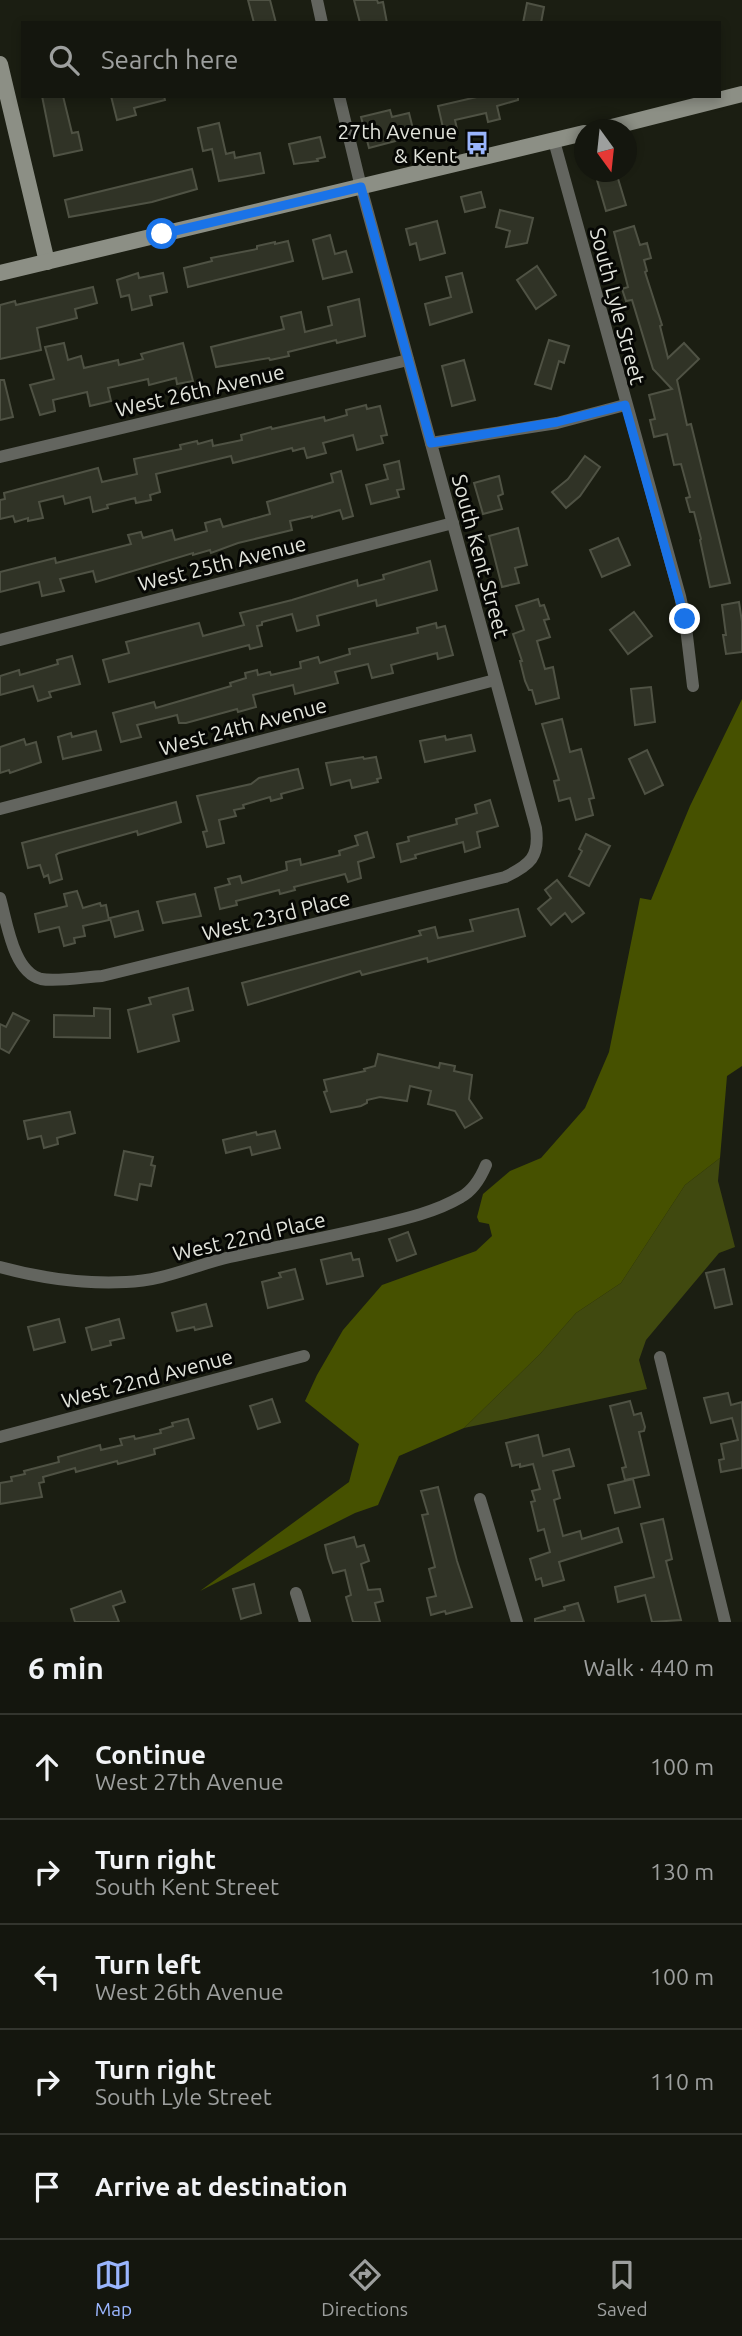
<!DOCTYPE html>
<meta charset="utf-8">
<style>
body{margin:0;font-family:Ubuntu,sans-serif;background:#1d1f17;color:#f1f3f6}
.compass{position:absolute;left:574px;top:119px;width:63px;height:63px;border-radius:50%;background:#14160e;box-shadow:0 4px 10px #0003;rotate:165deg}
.stop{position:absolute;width:21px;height:21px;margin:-16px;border:5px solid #1a73e8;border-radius:50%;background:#fff}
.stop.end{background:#1a73e8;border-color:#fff;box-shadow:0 2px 7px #0008}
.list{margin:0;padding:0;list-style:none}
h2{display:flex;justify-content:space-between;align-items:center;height:91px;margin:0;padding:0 28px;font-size:30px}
h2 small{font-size:23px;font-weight:400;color:#9d9f9e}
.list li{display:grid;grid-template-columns:46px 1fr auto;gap:21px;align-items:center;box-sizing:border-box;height:105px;padding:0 28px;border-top:2px solid #33352e}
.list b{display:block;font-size:26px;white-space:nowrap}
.list p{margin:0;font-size:23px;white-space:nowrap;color:#9d9f9e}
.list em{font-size:23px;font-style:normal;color:#9d9f9e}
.icon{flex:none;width:38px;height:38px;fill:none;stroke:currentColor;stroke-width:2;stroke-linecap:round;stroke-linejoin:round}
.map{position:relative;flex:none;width:742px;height:1622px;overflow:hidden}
.search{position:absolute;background:#14160e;box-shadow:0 4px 10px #0003;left:21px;right:21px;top:21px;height:77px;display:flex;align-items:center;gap:18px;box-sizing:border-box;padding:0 24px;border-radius:0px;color:#9d9f9e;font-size:26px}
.sheet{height:616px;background:#14160e}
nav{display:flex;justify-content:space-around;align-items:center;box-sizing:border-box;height:98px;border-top:2px solid #33352e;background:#14160e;font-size:19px;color:#9d9f9e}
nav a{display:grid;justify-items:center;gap:4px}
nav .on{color:#9ab5fd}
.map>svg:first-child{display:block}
.green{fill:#40490f}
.forest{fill:#465100}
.building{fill:#303326;stroke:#4f5244;stroke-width:2}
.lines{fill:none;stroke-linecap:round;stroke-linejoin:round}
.street{stroke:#63655f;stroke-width:12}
.secondary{stroke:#8c8f85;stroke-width:16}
.route{stroke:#1a73e8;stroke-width:9}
.labels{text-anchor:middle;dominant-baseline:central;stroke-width:6;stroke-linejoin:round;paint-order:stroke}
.poi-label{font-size:21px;fill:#e2e4dc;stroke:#060704;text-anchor:end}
.street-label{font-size:21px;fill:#e2e4dc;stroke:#060704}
</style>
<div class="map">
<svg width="742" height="1622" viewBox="0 0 742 1622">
<rect width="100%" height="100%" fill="#1b1e12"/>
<path class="green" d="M720,1158L718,1181L735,1247L719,1253L646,1340L639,1360L647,1389L464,1428L540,1354L576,1313L621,1283L685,1185Z"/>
<path class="forest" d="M742,699V1066L727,1076L720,1158L685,1185L621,1283L576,1313L540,1354L464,1428L399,1456L378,1505L355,1513L200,1591L349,1482L359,1444L305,1401L317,1375L343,1330L382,1285L476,1251L492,1236L489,1224L479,1222L477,1217L483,1194L510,1171L541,1158L585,1108L609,1052L640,898L651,900L690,806Z"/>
<g class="building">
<path d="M248,0H270L276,23H254Z"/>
<path d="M354,0H377L378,3L383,2L387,23H360Z"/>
<path d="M527,3L544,7L541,23H523Z"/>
<path d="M42,96H63L72,133L78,132L82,150L54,156Z"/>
<path d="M111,96H164L165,100L134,108L136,115L117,120Z"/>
<path d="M481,96H518V100L497,106L500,119L488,122L486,113L455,120L457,129L444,132L438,106Z"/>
<path d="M390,110L392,117L409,113L414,133L402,136L403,139L369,148L361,117Z"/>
<path d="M219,123L226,154L234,152L235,158L260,153L264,173L219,181L212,149L203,151L198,128Z"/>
<path d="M320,137L325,157L317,159L318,161L294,164L289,144Z"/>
<path d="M192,169L197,189L152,202L69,217L65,200Z"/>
<path d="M597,172H616L626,205L606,211L597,180L599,179Z"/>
<path d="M481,192L485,207L465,212L461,197Z"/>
<path d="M500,210L533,218L527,243L506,247L510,231L496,227Z"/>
<path d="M437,221L445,253L420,260L416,243L410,245L406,229Z"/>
<path d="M634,226L640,245L647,243L651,258L644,260L647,271L645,272L662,325L660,326L668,358L684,343L699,359L677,380L687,425L691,424L730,583L710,587L700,540L701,539L694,512H690L686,498L690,497L681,464L674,465L667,434L654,437L650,420L655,419L649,395L672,389L653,369L632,300L626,301L622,289L628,287L614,232Z"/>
<path d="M330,235L335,254L346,251L352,272L323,279L313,240Z"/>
<path d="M288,241L293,261L188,287L184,268L212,261L211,258L257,249V246L275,242V244Z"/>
<path d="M537,266L556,295L536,309L517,280Z"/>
<path d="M138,273L139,278L163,273L167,292L150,296L152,305L132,310L129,295L121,297L117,280Z"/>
<path d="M462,273L472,312L430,325L425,304L451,297L446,277Z"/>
<path d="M93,287L97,303L75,309L77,318L37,328L41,350L0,359V305L15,301L16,305Z"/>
<path d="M359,299L365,336L337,343L336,340L288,352L289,356L270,360L269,358L216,367L211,347L284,329L281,317L301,312L305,332L332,325L328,307Z"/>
<path d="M549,340L569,346L564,363L559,361L551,389L535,384Z"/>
<path d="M64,343L68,360L81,356L84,368L118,360L119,365L143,359L141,354L183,343L193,381L177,384L176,378L149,385L148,379L108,388L111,401L90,406L87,392L53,400L55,411L40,415L30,385L54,379L45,347Z"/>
<path d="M464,360L475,400L452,406L442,366Z"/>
<path d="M0,380H4L13,417L0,420Z"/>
<path d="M366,405L367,409L380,406L387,435L381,436L383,443L357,450L353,435L323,443L326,453L307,458L304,448L293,451L292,448L233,463L231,456L156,474L160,492L150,495L151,500L136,503L135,498L107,505L108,508L93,512L90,497L65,504L63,496L39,502L43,518L28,521V518L15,522L13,516L0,519V500L5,499L4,493L98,468L102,482L137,474L134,459L181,449L180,445L197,441L198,444L212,440L213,446L242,440L241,435L271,427L272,429L324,417L325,421L347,415L346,410Z"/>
<path d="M585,456L600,467L580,496L566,508L552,492L568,479Z"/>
<path d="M399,461L404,489L397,490L399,497L371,504L366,485L388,479L384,465Z"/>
<path d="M341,471L353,516L343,519L340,510L312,518V516L290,521L292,530L238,543L211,553L210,550L193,555V553L96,582L93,571L60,579L64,591L42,596L39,582L0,592V572L55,558L56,563L131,544L128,535L141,532L143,538L172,530L175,540L207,531L205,523L220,519L223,527L270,514L267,502L333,482L331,474Z"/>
<path d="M499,476L503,494L498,496L502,509L483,514L474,483Z"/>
<path d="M518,528L527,565L515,568L519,583L502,587L489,536Z"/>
<path d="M618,538L630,565L602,577L590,550Z"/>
<path d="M430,561L437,590L377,606L376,600L317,616L319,625L297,631L292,614L262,622V625L257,626L262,646L250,649L249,645L109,682L103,660L129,653L126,642L199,623L203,636L244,625L240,613L292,600L357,580L358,586L384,579L383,575Z"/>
<path d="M538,599L540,606L544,605L549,619L544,620L550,637L537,641L545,669L553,667L559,698L536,704L532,690H529L525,681L520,661H522L513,634L524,630L516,606Z"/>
<path d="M739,602L742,622V652L726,654L723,635H726L722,605Z"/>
<path d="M634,612L652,636L628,654L610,630Z"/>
<path d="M436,623L437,628L445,626L453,655L438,659L437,653L391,665L393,673L372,678L368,664L335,672L338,683L295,694L293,685L253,695L256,707L238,712L237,709L186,723H179L177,715L137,725L141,737L121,742L113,713L154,702L156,708L231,686L230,683L246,678L245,673L257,670L258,675L270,672L271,675L301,668L300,662L318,657L320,663L350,654L349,649L418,633L417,628Z"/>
<path d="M72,656L80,684L49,692L51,697L38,701L33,686L0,695V676L19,670L20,675L58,664L57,660Z"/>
<path d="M651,687L655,722L635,725L631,689Z"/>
<path d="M562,719L570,752L581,749L594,798L589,799L593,815L576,820L570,798L559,801L554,781L559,780L542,724Z"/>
<path d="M96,731L101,750L63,759L58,737L71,733L72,737Z"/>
<path d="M471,735L475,751L425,762L420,741L445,736L446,740Z"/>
<path d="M24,739L26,745L36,742L41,762L10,773L9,770L0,773V747Z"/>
<path d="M647,750L663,785L645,794L629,759Z"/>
<path d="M363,757L364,759L376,757L381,778L377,779L378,782L352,788L350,780L331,785L326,763Z"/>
<path d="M298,769L303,788L281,794L282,798L271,801L270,797L243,805L244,808L234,810L236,816L219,820L224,843L207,847L203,832L207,831L197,796L251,784L259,778Z"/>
<path d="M490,800L498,826L477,832L480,847L465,852L463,842L415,855L416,858L401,862L397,844L409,841L408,837L457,824L456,819L477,813L475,805Z"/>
<path d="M176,802L181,822L138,835L137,831L59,853L56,855L62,879L50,883L48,875L44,877L40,865L28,868L22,843Z"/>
<path d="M367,832L374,857L358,862L361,878L348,882L345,874L294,887L295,890L280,894L279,890L236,901L237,905L220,909L215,888L230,884L228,879L240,876L242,883L287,870L286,862L300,859L301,865L340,855L339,851L358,845L355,836Z"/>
<path d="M586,834L610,846L589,886L569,876L582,851L579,849Z"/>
<path d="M557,880L584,913L572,922L565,913L551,925L538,909L551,898L545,890Z"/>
<path d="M77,891L83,908L100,903L101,906L106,905L109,920L83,926L85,936L74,938L75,943L64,946L59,927L39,932L35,914L67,906L64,894Z"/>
<path d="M195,894L201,916L163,923L157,902Z"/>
<path d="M518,909L525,936L428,962L427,958L362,975L360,971L248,1005L242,983L421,935L419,931L435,927L438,938L473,931L470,920Z"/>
<path d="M138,911L143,930L115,937L110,918Z"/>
<path d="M188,988L193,1010L173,1015L179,1041L138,1052L128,1010L151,1004L149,998Z"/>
<path d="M94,1008L110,1009V1038L54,1037V1015L94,1016Z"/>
<path d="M13,1013L29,1021L9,1053L0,1048V1024L6,1027Z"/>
<path d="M378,1054L439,1068L440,1063L455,1066L454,1071L472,1075L469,1099L482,1118L465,1128L455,1111L428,1104L431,1091L410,1086L407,1101L380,1097L367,1100V1103L361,1106L331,1112L324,1092L327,1091L324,1080L365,1071L364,1069L375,1066Z"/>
<path d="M70,1112L75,1133L57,1138L58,1144L44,1148L41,1136L28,1139L24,1121Z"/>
<path d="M275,1131L280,1148L252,1155L250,1147L226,1153L223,1140L256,1132L257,1135Z"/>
<path d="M124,1151L153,1157L151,1165L155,1166L151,1186L140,1184L137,1200L115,1195Z"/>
<path d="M408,1232L416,1254L397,1261L389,1239Z"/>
<path d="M351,1253L353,1260L359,1259L363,1276L327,1284L321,1260Z"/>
<path d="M295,1269L303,1299L268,1308L262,1282L281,1277L279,1273Z"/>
<path d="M724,1269L732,1304L715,1308L706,1273Z"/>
<path d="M206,1304L212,1326L195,1330L194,1327L177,1331L172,1313Z"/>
<path d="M59,1319L65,1342L34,1350L28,1327Z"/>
<path d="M119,1319L124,1338L110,1341L111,1345L92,1350L86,1328Z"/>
<path d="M728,1393L731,1405L742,1402V1468L721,1472L719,1460L724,1459L721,1444L738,1440L732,1418L711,1423L704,1398Z"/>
<path d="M272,1399L280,1422L258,1429L250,1406Z"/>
<path d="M630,1401L634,1415L641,1413L645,1427L644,1431L639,1432L649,1475L625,1480L622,1468L626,1467L610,1406Z"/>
<path d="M188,1419L194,1438L154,1449L155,1454L118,1464L117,1461L76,1472L75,1468L43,1477L44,1482L39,1483L42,1497L0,1504V1483L12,1481L11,1477L25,1474L24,1471L59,1462L58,1457L100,1445L101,1450L122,1445L120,1439L134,1436L135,1439L161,1433L160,1430L173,1426L172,1423Z"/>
<path d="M538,1435L543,1456L569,1449L574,1466L553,1471L560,1498L554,1500L563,1536L580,1531L582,1539L618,1528L622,1542L559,1562L564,1580L543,1586L541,1578L536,1580L530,1559L550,1552L544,1529L538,1531L531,1502L535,1501L532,1491L540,1489L533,1464L520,1467V1464L512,1466L506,1443Z"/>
<path d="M633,1479L640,1507L615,1513L608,1485Z"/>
<path d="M438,1487L457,1561L472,1607L446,1614L445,1611L431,1615L427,1598L436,1596L429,1569L435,1567L422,1515L428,1514L421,1491Z"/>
<path d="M663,1519L672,1559L666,1561L681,1620L652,1622L645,1595L618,1602L615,1587L654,1577L641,1524Z"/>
<path d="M354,1537L357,1547L364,1545L369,1561L361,1564L368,1590L380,1589L383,1601L375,1603L380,1622H353L346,1597L351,1595L345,1570L333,1573L328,1558L325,1545Z"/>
<path d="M254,1584L261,1613L241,1619L233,1589Z"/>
<path d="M121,1591L125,1602L113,1606L119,1622H75L71,1609Z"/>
<path d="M578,1603L584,1622H535V1619L565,1610L564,1607Z"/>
</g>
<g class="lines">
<g class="street">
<path d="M317,0L322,23"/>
<path d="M554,141L680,596L685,619L693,686"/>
<path d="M431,443L557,423L625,405"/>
<path d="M0,457L408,360"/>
<path d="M0,640L453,523"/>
<path d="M0,809L495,680"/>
<path d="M0,898C7,922 13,972 41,979C57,982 85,977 102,976L505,877C530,865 540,857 536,828L361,187L339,96"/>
<path d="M0,1267C40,1278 85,1284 126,1282C163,1281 195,1265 230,1257C276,1247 323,1238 370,1227C400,1220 434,1213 461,1197C474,1190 481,1177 486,1165"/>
<path d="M660,1357L725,1622"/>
<path d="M0,1437L304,1356"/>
<path d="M480,1499L517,1622"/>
<path d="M296,1593L305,1622"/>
</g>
<g class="secondary">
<path d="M0,64L47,262"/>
<path d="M600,130L742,94"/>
<path d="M0,273L584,133"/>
</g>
</g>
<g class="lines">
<path class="route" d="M162,234L361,187L431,443L557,422L625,405L685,619"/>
</g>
<defs>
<g id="bus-bare" transform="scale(1.89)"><path d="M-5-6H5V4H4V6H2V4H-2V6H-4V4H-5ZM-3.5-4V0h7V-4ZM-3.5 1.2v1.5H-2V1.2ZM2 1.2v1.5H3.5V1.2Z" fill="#9ab5fd" stroke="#060704" stroke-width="2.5" paint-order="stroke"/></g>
</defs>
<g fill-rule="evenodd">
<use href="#bus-bare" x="477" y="143"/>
</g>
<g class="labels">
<g class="poi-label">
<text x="457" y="131">27th Avenue<tspan x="457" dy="24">&amp; Kent</tspan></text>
</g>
<g class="street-label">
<text transform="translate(618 306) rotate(75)">South Lyle Street</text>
<text transform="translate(200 390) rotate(-13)">West 26th Avenue</text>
<text transform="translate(481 556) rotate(75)">South Kent Street</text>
<text transform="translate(222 563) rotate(-14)">West 25th Avenue</text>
<text transform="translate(243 726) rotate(-15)">West 24th Avenue</text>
<text transform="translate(276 915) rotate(-14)">West 23rd Place</text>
<text transform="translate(249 1236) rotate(-13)">West 22nd Place</text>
<text transform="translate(147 1378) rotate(-15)">West 22nd Avenue</text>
</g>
</g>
</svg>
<svg class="compass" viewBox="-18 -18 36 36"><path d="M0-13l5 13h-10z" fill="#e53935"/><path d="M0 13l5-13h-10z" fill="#9d9f9e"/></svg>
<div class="stop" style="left:162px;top:234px"></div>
<div class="stop end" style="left:685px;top:619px"></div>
<div class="search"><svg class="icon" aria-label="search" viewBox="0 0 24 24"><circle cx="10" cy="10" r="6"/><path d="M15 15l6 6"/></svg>Search here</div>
</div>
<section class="sheet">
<h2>6 min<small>Walk · 440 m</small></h2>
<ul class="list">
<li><svg class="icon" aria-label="ahead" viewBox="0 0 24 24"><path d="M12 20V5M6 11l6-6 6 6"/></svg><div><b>Continue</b><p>West 27th Avenue</p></div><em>100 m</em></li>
<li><svg class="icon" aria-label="right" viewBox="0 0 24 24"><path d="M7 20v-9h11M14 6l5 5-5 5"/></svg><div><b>Turn right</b><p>South Kent Street</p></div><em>130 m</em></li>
<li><svg class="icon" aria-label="left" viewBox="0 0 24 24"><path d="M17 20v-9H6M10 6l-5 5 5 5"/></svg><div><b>Turn left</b><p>West 26th Avenue</p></div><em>100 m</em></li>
<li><svg class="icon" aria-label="right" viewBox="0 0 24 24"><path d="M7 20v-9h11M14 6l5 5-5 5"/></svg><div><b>Turn right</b><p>South Lyle Street</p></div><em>110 m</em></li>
<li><svg class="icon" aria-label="arrive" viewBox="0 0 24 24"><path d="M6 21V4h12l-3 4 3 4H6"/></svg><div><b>Arrive at destination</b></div></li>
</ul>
</section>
<nav>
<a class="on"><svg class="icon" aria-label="map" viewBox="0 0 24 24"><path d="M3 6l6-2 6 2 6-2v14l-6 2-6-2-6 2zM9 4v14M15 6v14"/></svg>Map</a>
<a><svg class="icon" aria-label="directions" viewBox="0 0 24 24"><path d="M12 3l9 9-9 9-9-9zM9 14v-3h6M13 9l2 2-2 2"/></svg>Directions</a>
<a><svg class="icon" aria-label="saved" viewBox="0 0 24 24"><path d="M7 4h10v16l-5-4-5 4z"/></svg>Saved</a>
</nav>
